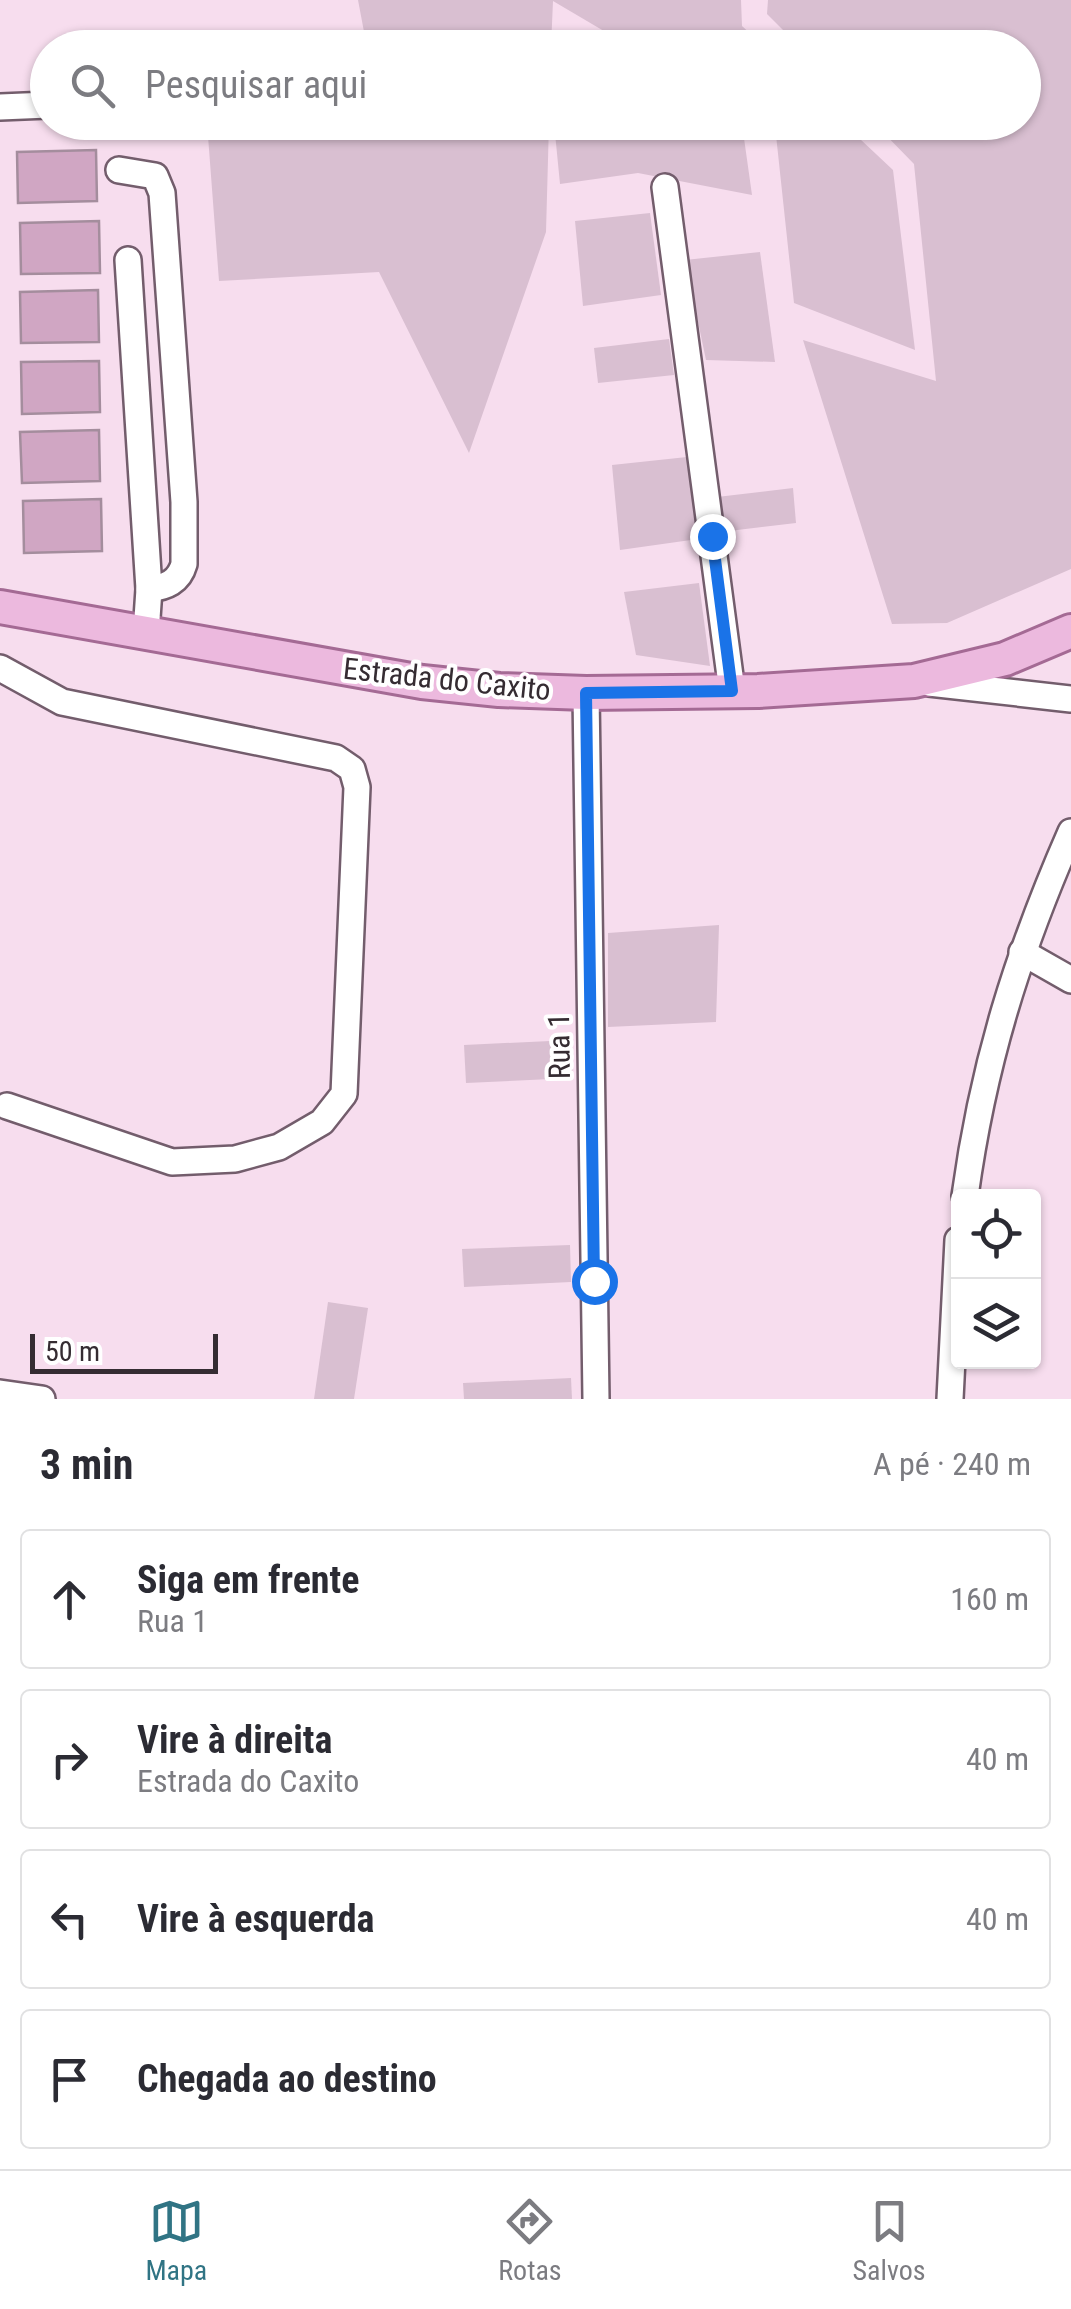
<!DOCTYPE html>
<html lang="pt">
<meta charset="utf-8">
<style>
body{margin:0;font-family:"Roboto Condensed",sans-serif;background:#f2f2f3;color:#2b2b33}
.controls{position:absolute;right:30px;bottom:30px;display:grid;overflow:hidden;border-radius:10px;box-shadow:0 2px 8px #0004}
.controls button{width:90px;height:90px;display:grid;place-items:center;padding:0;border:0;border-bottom:2px solid #e1e1e2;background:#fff;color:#2b2b33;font:50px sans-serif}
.scale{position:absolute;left:30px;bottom:25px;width:188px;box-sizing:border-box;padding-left:10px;border:5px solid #352c32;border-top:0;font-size:28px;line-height:35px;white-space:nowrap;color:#352c32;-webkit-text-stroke:8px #fff;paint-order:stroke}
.stop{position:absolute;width:30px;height:30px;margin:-22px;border:8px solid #1a73e8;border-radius:50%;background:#fff}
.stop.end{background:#1a73e8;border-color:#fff;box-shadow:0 2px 10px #0008}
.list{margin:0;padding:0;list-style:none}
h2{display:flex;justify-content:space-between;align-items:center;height:130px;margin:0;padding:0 40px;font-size:42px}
h2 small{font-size:32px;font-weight:400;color:#7c7c81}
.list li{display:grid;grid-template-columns:65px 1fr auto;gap:30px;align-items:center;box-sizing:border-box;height:140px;margin:0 20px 20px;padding:0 20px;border:2px solid #e1e1e2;border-radius:10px}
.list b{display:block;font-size:38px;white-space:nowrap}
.list p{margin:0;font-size:32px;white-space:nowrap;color:#7c7c81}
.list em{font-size:32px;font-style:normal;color:#7c7c81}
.icon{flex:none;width:55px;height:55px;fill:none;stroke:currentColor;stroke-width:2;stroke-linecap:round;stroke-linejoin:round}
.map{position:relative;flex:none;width:1071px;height:1399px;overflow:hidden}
.search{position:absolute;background:#fff;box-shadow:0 2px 8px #0004;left:30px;right:30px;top:30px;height:110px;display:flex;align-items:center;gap:25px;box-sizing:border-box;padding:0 35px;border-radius:55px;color:#7c7c81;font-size:38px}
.sheet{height:770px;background:#fff}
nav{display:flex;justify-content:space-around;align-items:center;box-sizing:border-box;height:140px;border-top:2px solid #e1e1e2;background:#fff;font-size:28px;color:#7c7c81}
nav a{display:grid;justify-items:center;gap:5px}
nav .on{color:#307484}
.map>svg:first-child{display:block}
.green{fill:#d9bfd1}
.building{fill:#d0a6c3;stroke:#a48d9d;stroke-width:2.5}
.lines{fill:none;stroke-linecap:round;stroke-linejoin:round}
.minor-casing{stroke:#735d6c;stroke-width:30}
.major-casing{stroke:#a46a94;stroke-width:38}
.minor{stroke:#fff;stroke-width:25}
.major{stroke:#ecb9de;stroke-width:32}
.route{stroke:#1a73e8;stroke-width:12}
.labels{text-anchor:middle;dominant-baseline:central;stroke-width:8;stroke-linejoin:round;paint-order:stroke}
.street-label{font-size:30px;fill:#352c32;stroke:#fff}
</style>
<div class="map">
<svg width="1071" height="1399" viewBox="0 0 1071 1399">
<rect width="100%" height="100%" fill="#f7ddee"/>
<g class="green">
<path d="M358,0H741L742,26L765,47H631L553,1L551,47H310L365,37Z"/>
<path d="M768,0H1071V569L947,623L892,624L803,340L936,381L914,164L874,123L1024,122V48L800,47L767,14Z"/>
<path d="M207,123H549L546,232L469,453L379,272L219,281Z"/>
<path d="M554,123H739L742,124L752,195L638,173L560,184Z"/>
<path d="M756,123H843L893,170L915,350L794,303L776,135Z"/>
<path d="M650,213L661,295L583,306L575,221Z"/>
<path d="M760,252L775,362L706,360L685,260Z"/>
<path d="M669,339L674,375L598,383L594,348Z"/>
<path d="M687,457L698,539L620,550L612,465Z"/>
<path d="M793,488L796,523L721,532L717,497Z"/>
<path d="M699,583L710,666L636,655L624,592Z"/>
<path d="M719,925L716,1022L608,1027V933Z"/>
<path d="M571,1040L573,1078L466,1083L464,1045Z"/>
<path d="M570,1245L571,1282L464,1287L462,1249Z"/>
<path d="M328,1302L368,1308L354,1399H314Z"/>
<path d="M571,1378L572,1399H464L463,1383Z"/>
</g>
<g class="building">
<path d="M96,150L97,201L18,203L17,152Z"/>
<path d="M99,221L100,273L21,274L20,223Z"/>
<path d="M98,290L99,342L21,343L20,292Z"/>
<path d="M99,361L100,412L22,414L21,362Z"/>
<path d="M99,430L100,481L22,483L20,432Z"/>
<path d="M101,499L102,551L24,553L23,501Z"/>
</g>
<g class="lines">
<g class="minor-casing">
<g id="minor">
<path d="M0,107L48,105"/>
<path d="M119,170L155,176L162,193L184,502V564C179,582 166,587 149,589"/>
<path d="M665,187L732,691"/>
<path d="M128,260L149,589L146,633"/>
<path d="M0,668L62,702L336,758L352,769L357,787L344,1094L322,1122L279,1147L235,1159L172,1162L7,1106"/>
<path d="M929,683L1071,699"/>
<path d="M586,693L596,1399"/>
<path d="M1022,952L1071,980"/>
<path d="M965,1196C983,1064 1017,955 1071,832"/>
<path d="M0,1393L42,1399"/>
<path d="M950,1399L958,1240"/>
</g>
</g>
<g class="major-casing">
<path id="major" d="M0,607L422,682L499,690L586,693L758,691L914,681L1005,659L1071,631"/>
</g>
<use href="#minor" class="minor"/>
<use href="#major" class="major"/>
</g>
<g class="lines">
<path class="route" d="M594,1281L586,693L732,691L712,536"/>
</g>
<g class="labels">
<g class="street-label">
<text transform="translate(447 679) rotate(6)">Estrada do Caxito</text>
<text transform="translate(559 1046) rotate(-91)">Rua 1</text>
</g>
</g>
</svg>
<div class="controls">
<button><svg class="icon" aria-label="locate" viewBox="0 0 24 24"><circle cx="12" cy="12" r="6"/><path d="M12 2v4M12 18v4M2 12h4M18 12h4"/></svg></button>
<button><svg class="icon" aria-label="layers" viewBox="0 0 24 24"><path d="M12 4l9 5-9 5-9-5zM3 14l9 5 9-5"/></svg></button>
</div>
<div class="scale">50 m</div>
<div class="stop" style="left:594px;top:1281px"></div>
<div class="stop end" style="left:712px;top:536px"></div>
<div class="search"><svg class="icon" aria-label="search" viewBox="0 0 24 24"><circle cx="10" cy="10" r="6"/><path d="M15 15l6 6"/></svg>Pesquisar aqui</div>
</div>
<section class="sheet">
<h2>3 min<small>A pé · 240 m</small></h2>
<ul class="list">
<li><svg class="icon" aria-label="ahead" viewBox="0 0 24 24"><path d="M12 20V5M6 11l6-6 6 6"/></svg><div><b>Siga em frente</b><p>Rua 1</p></div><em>160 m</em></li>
<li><svg class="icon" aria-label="right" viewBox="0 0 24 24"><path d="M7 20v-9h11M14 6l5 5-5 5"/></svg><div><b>Vire à direita</b><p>Estrada do Caxito</p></div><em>40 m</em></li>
<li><svg class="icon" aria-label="left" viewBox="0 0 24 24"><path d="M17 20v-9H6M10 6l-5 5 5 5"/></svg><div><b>Vire à esquerda</b></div><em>40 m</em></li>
<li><svg class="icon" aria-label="arrive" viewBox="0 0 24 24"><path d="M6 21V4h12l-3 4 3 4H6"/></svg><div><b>Chegada ao destino</b></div></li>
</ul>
</section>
<nav>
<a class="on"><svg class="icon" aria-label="map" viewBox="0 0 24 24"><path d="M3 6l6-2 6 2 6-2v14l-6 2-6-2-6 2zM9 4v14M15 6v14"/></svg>Mapa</a>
<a><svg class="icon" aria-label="directions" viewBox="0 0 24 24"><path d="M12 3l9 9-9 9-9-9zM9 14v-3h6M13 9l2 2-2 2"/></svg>Rotas</a>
<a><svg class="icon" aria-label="saved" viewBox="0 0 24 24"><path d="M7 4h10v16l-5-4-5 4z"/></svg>Salvos</a>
</nav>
